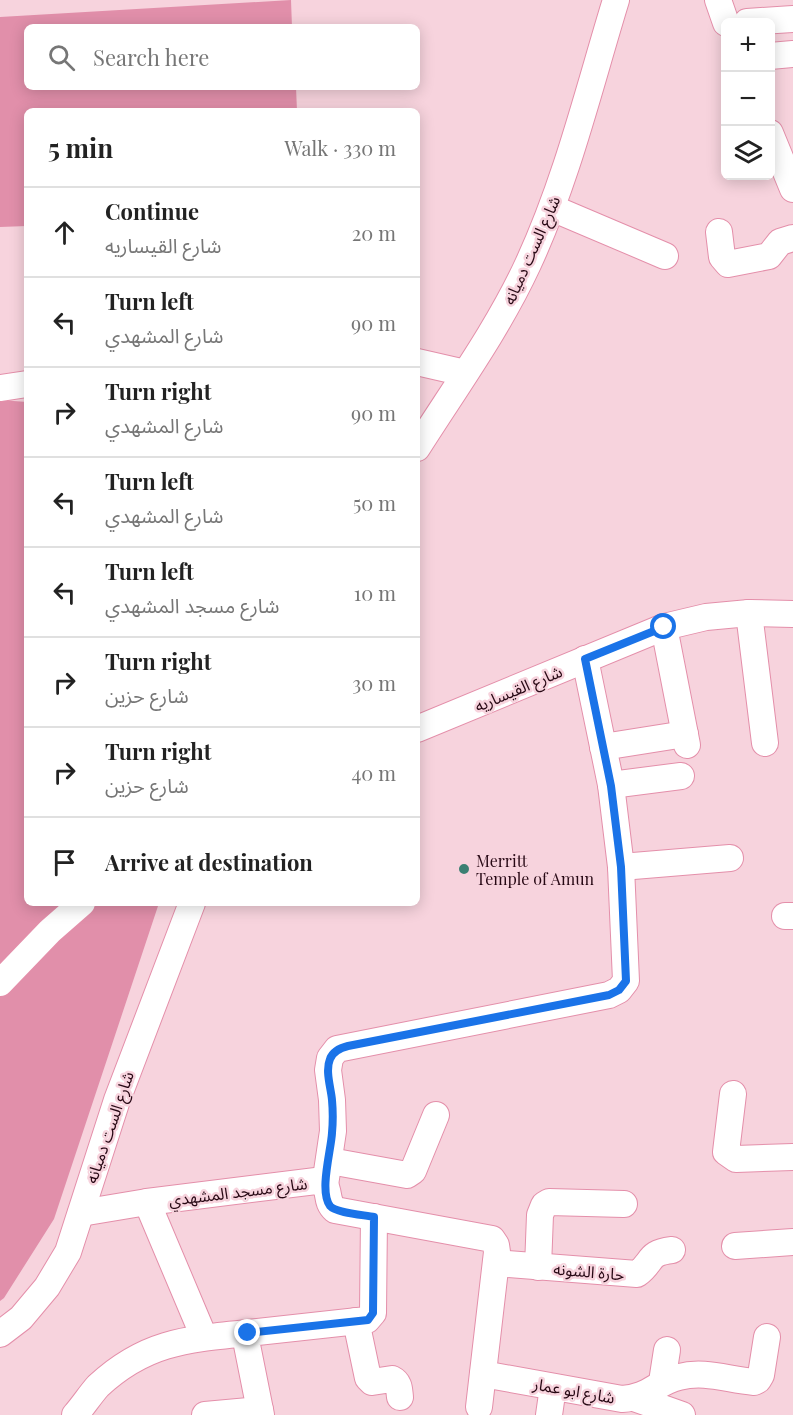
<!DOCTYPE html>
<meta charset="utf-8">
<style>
body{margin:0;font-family:"Playfair Display","Noto Sans Arabic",serif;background:#f6f6f6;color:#222}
.controls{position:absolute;right:18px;top:18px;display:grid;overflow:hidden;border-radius:9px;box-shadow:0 3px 15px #0003}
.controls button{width:54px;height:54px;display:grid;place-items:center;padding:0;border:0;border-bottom:2px solid #e0e0e0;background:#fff;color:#222;font:30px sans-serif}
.stop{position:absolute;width:18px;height:18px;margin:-14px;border:4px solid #1a73e8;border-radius:50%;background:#fff}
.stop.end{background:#1a73e8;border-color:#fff;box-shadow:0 2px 6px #0008}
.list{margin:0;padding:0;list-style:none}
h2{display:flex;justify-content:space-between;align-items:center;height:78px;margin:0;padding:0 24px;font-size:26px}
h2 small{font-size:20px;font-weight:400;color:#767676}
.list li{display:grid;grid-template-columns:39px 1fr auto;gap:18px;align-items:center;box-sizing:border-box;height:90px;padding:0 24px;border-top:2px solid #e0e0e0}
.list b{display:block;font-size:22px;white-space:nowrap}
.list p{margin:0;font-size:20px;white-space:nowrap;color:#767676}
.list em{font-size:20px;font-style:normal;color:#767676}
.icon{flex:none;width:33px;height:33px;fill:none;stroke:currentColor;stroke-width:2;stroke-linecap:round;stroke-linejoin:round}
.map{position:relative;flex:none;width:793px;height:1415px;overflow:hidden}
.search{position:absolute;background:#fff;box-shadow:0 3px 15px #0003;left:24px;top:24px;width:396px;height:66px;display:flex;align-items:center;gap:15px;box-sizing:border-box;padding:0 21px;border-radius:9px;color:#767676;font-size:22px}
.panel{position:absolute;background:#fff;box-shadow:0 3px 15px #0003;left:24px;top:108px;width:396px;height:798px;border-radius:9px}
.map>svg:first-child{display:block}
.green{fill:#e18faa}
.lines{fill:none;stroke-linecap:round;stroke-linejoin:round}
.minor-casing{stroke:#e48faa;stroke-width:28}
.minor{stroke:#fff;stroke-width:26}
.route{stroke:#1a73e8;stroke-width:8}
.poi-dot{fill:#3b7f72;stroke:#f7d3dd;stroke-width:2}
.labels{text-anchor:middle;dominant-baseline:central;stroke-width:5;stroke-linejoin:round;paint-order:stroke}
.street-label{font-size:16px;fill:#270814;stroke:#f7d3dd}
.poi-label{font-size:16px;fill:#270814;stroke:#f7d3dd;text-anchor:start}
</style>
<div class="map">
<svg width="793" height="1415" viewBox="0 0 793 1415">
<rect width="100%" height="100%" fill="#f7d3dd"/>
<g class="green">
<path d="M291,0L292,27H27V87H296L297,111H27V226L0,227V17Z"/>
<path d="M0,400L27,402V903H159L54,1219L4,1298L0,1301Z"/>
</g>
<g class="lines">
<g class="minor-casing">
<g id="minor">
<path d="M718,0L726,23"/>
<path d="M747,22L793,19"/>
<path d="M770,56L793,54"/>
<path d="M770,133L793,189"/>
<path d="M552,208L665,256"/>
<path d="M719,232L722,257L728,264L769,256L780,242L793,238"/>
<path d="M417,362L465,373"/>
<path d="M1,388L27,384"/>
<path d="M417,448C455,388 498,329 528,264C567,180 589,88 616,0"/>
<path d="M749,613L765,743"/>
<path d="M664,627L687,745"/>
<path d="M417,729L664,627L706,617L749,613L793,614"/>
<path d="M603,747L685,734"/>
<path d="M611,785L681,776"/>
<path d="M621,867L730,858"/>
<path d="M785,916H793"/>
<path d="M0,983L50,931L82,903"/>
<path d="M733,1094L726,1152L736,1159L793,1157"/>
<path d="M330,1161L407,1175L413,1171L436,1115"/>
<path d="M325,1185L333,1131L332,1100L328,1070L330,1058L337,1049L609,995L619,990L626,981L621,867L611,785L585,659"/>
<path d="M147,1202L204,1337"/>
<path d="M81,1213L147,1202L316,1181L325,1185C330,1194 326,1202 335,1210L492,1239L496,1245L497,1252L479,1407"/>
<path d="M735,1246L793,1242"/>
<path d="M496,1263L637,1274C654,1262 646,1253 672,1250"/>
<path d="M538,1267L540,1215L544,1205L549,1202L624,1204"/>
<path d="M356,1321L368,1378L372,1382L392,1379C400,1383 399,1390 400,1397"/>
<path d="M0,1334L21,1318L47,1287L68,1252L117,1100L192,903"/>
<path d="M483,1374L622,1399C650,1397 655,1383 679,1377C705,1370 728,1380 754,1382L758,1380L761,1375L767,1337"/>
<path d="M662,1382L667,1350"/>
<path d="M634,1398L682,1415"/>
<path d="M75,1415C83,1406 90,1395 98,1386C145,1342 187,1339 248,1333"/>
<path d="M205,1415L260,1410"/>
<path d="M261,1415L246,1340L248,1333L367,1320L373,1313L374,1217"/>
<path d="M549,1415L553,1387"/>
</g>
</g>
<use href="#minor" class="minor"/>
</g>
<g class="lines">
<path class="route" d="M248,1333L368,1320L373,1313L374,1217C365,1215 336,1213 330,1206C319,1191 331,1151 332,1133C333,1122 333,1111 332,1100C331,1088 325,1071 330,1059C333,1051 340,1048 348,1046L609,995L619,990L626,981L621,867L611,786L585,659L664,627"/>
</g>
<circle class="poi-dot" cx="464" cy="869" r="6"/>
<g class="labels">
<g class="street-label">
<text transform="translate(531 250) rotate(-66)">شارع الست دميانه</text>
<text transform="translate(518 688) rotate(-23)">شارع القيساريه</text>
<text transform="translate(109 1127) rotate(-71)">شارع الست دميانه</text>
<text transform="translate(238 1191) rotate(-7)">شارع مسجد المشهدي</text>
<text transform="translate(589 1271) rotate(5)">حارة الشونه</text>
<text transform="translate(574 1390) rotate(10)">شارع ابو عمار</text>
</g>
<g class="poi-label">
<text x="476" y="860">Merritt<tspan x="476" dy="18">Temple of Amun</tspan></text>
</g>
</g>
</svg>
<div class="controls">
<button>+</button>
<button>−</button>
<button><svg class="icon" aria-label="layers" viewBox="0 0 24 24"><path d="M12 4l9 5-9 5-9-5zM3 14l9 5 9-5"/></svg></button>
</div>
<div class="stop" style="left:664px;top:627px"></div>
<div class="stop end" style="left:248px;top:1333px"></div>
<div class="search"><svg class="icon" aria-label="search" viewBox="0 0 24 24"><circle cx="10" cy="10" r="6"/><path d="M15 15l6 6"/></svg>Search here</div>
<section class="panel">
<h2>5 min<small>Walk · 330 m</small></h2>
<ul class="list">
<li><svg class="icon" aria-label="ahead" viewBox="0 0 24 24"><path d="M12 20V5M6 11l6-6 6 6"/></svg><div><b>Continue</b><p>شارع القيساريه</p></div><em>20 m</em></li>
<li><svg class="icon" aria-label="left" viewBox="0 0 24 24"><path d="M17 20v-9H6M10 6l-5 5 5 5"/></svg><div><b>Turn left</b><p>شارع المشهدي</p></div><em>90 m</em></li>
<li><svg class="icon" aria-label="right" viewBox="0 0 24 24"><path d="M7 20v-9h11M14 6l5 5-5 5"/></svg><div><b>Turn right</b><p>شارع المشهدي</p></div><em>90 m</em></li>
<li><svg class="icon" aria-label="left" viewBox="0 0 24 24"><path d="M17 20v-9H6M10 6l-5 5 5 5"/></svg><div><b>Turn left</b><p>شارع المشهدي</p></div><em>50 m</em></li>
<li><svg class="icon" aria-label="left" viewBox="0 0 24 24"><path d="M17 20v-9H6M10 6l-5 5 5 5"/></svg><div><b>Turn left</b><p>شارع مسجد المشهدي</p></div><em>10 m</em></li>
<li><svg class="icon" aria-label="right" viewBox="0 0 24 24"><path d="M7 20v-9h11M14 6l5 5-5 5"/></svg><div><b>Turn right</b><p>شارع حزين</p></div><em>30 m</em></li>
<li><svg class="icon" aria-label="right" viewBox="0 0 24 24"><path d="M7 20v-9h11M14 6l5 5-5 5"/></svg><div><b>Turn right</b><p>شارع حزين</p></div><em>40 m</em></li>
<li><svg class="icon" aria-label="arrive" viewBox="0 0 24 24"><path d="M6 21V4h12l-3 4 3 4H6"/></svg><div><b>Arrive at destination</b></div></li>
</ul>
</section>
</div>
